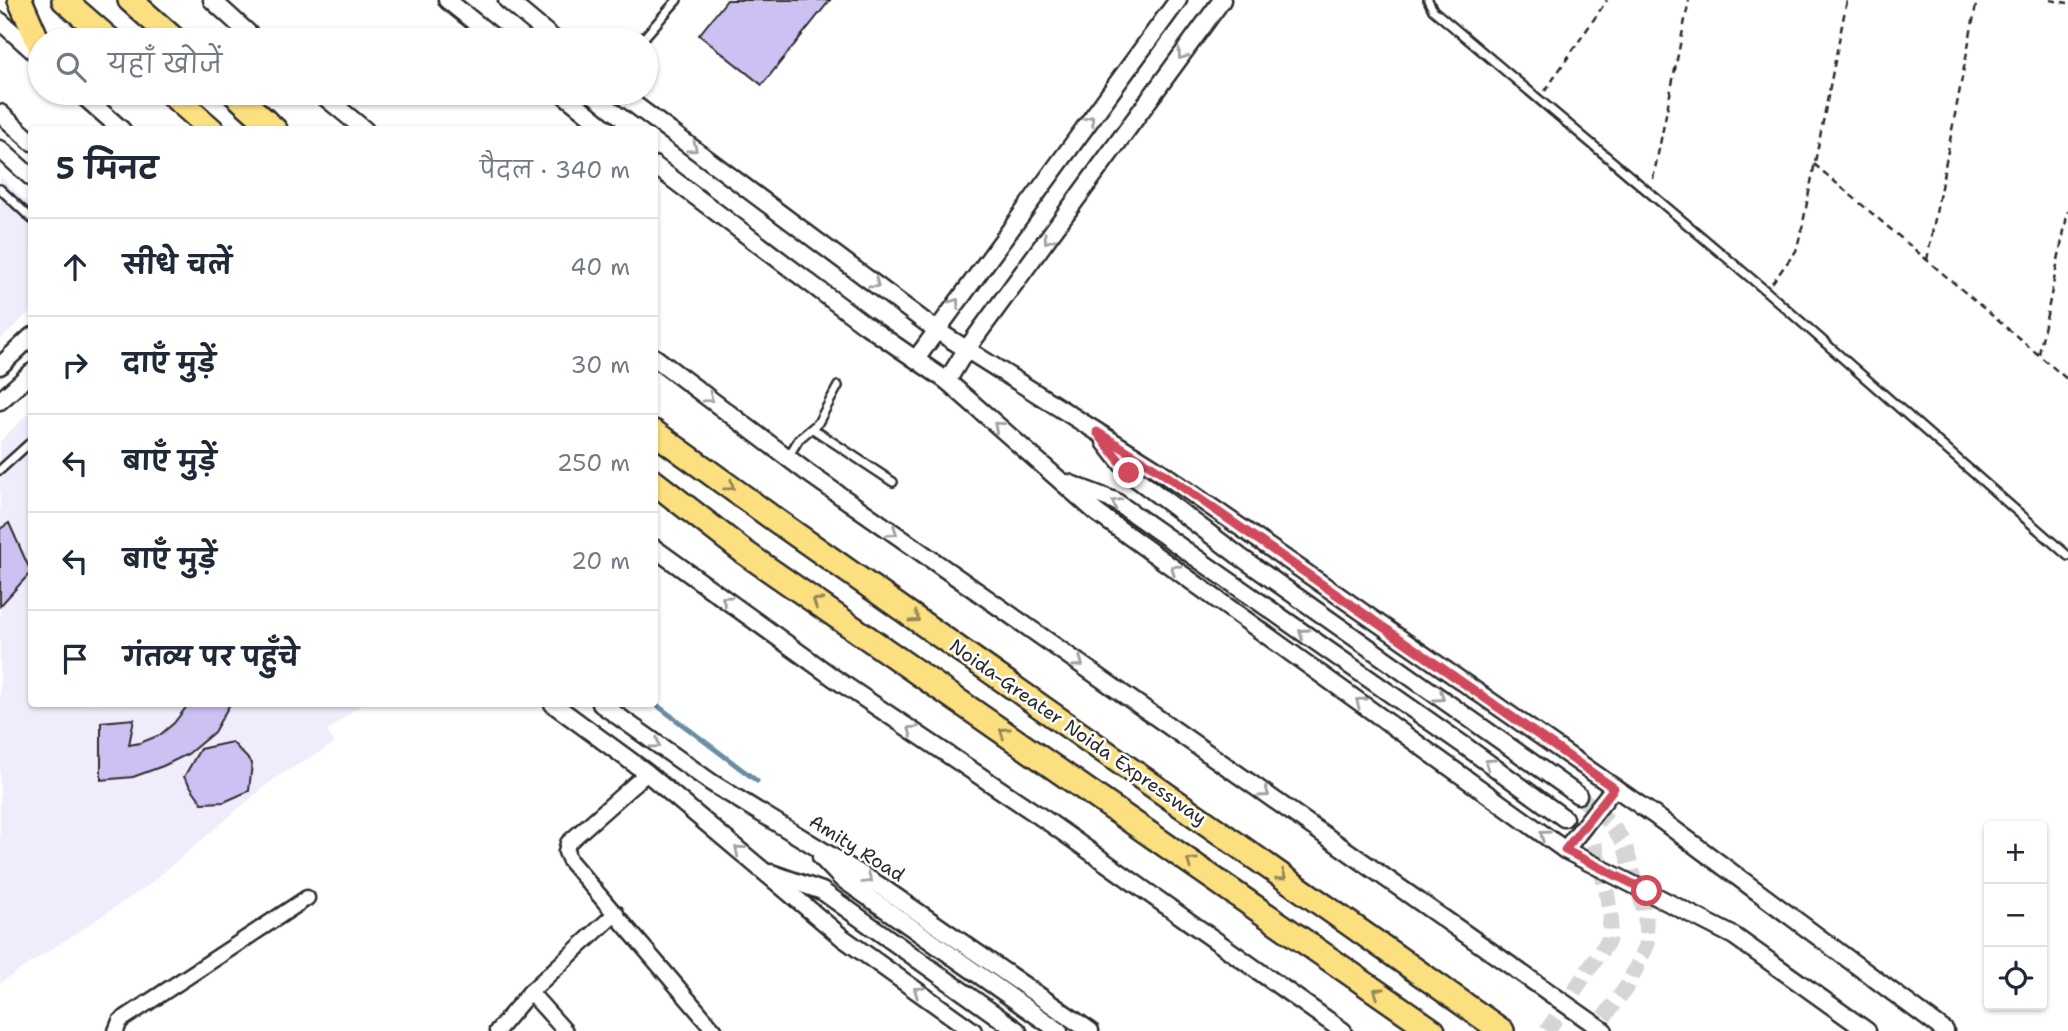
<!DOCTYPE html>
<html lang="hi">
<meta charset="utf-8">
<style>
body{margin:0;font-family:"Shantell Sans","Playpen Sans Deva",sans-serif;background:#f6f6f7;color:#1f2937}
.controls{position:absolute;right:21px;bottom:21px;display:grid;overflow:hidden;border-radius:7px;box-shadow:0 2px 5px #0004}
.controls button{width:63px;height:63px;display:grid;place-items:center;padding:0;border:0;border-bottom:2px solid #e0e1e3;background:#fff;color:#1f2937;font:35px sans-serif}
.stop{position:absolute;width:21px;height:21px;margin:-16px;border:5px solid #d1495b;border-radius:50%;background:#fff}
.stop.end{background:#d1495b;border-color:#fff;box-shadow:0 2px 7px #0008}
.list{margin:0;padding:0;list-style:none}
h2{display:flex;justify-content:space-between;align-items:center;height:91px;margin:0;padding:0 28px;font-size:30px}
h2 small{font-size:23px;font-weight:400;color:#747a83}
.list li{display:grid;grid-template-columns:46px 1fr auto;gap:21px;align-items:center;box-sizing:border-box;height:98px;padding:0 28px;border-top:2px solid #e0e1e3}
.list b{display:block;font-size:26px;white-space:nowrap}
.list em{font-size:23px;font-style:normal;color:#747a83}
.icon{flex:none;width:38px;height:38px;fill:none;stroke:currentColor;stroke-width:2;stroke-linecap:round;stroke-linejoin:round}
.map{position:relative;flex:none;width:2068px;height:1031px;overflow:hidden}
.search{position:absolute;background:#fff;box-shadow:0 2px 5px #0004;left:28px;top:28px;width:630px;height:77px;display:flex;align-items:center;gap:18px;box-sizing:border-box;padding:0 24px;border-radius:38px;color:#747a83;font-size:26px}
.panel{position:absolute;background:#fff;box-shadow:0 2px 5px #0004;left:28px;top:126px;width:630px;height:581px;border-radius:7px}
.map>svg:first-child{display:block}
.built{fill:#f0ecfb}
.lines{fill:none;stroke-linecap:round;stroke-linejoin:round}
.stream{stroke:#688ea2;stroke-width:5}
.building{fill:#cdc0f2;stroke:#2b2b2b;stroke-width:2}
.tertiary-tunnel{stroke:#d5d5d5;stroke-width:16;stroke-dasharray:16 8;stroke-linecap:butt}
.service-casing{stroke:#2b2b2b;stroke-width:12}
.minor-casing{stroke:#2b2b2b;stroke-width:19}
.tertiary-casing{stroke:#2b2b2b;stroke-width:21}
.trunk-casing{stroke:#2b2b2b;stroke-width:28}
.path{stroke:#2b2b2b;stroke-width:2.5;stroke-dasharray:7 5;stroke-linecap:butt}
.service{stroke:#fff;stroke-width:7}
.minor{stroke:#fff;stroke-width:14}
.tertiary{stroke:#fff;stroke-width:16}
.trunk{stroke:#fce080;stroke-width:23}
.oneway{stroke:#a0a0a0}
.oneway2{stroke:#948656}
.route{stroke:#d1495b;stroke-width:9}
.labels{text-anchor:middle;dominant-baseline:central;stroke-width:5;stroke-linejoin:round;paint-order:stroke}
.street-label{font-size:19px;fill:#2b2b2b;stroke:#fff}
</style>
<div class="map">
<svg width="2068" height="1031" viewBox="0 0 2068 1031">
<rect width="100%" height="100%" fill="#fff"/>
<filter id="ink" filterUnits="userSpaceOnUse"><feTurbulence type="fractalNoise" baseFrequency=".0143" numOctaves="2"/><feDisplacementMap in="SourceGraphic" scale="14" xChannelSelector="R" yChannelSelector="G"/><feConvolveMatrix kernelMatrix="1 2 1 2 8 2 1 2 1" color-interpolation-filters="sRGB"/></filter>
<g filter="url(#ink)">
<g class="built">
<path d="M0,176L32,207L31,311L0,340Z"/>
<path d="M31,411L32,704H362L327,731L335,743L275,778L146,887L0,983V441Z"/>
</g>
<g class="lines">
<path class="stream" d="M654,703L757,781"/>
</g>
<g class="building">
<path d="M727,0H830L762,85L699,35Z"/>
<path d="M9,523L31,572L0,606V529Z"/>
<path d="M185,704H230L214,732L188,754L163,766L133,777L101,780V722L134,719L129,745L140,743L160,735L174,723L187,706Z"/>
<path d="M232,742L252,763L249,791L224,802L202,803L184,777L200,749Z"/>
</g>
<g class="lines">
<g class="tertiary-tunnel">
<path d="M1578,795L1609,822L1623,841L1645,912L1647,945L1628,985L1594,1031"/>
<path d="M1547,1031L1608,941L1611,918L1606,888L1594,843L1564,818"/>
</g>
<g class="service-casing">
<g id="service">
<path d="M1428,0L1433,10L1766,291L2068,556"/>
<path d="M642,40L677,0"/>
<path d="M0,189L32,219"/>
<path d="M813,429L893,482"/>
<path d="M788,457L799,439L818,423L838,386"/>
<path d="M0,470L32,441"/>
</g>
</g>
<g class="minor-casing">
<g id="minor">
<path d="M647,773L568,843L566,852L570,861L715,1031"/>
<path d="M530,992L565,1031"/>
<path d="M116,1031L120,1021L307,898"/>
<path d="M497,1031L530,992L616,913"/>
</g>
</g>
<g class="tertiary-casing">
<g id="tertiary">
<path d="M212,0L256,40"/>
<path d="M447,0L497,40"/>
<path d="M507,0L555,40"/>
<path d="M0,21L40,57"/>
<path d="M80,93L122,130"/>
<path d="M320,93L365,130"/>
<path d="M562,93L608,130"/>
<path d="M619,93L936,330L1161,472L1657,817L1945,1031"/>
<path d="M0,113L32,142"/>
<path d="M0,149L32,178"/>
<path d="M654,165L864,324L947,381L1097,513L1565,850L1734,936L1867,1031"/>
<path d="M654,357L808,473L1604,1031"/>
<path d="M916,359L1178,0"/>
<path d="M0,366L32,336"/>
<path d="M947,381L966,350L1222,0"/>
<path d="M0,401L32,372"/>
<path d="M1105,442L1129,473L1239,556L1578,795"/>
<path d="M1068,483L1115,501L1465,746L1564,818"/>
<path d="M654,548L834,678L1050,823L1343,1031"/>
<path d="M553,704L647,773L843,938L973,1031"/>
<path d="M601,704L712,783L880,886L1090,1031"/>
<path d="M1565,850L1614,788"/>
<path d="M821,857L841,878L1059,1031"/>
<path d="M771,873L822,891L1018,1031"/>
</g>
</g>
<g class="trunk-casing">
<g id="trunk">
<path d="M20,0L40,46"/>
<path d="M64,0L110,40"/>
<path d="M130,0L175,40"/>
<path d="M170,93L212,130"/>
<path d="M234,93L275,130"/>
<path d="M654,432L774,519L1502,1031"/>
<path d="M654,482L744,552L1433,1031"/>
</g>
</g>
<g class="path">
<path d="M2050,0L2068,3"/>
<path d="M1545,91L1607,0"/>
<path d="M1814,164L2068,380"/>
<path d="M1653,179L1689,0"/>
<path d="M1927,260L1977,0"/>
<path d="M1772,283L1796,251L1802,228L1847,0"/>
<path d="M2039,354L2068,211"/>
</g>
<use href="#service" class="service"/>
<use href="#minor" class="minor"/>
<use href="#tertiary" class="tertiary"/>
<use href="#trunk" class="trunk"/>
</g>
<defs><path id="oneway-chevron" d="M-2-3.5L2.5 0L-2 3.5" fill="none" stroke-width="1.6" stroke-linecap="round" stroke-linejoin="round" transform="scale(1.75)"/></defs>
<g class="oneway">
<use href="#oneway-chevron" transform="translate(1182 55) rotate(126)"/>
<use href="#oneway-chevron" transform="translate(1090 120) rotate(-54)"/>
<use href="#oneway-chevron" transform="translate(693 148) rotate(37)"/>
<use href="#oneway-chevron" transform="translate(1048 239) rotate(126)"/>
<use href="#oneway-chevron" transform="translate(875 284) rotate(37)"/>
<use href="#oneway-chevron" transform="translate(955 303) rotate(-54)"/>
<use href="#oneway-chevron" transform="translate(709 398) rotate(37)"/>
<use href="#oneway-chevron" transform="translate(998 426) rotate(-139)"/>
<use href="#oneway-chevron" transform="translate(1116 503) rotate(-151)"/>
<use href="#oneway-chevron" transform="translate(893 532) rotate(35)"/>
<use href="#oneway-chevron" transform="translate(1175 569) rotate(-144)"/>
<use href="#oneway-chevron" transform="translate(726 600) rotate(-144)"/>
<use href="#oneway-chevron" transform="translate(1303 633) rotate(-145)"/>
<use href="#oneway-chevron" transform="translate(1079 663) rotate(35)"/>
<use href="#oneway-chevron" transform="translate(1440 697) rotate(35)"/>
<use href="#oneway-chevron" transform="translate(1360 702) rotate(-144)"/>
<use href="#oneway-chevron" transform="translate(912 730) rotate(-146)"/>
<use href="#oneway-chevron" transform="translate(656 744) rotate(36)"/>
<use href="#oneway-chevron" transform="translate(1489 763) rotate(-144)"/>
<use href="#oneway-chevron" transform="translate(1265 793) rotate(35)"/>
<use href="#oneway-chevron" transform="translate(1544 835) rotate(-144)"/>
<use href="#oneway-chevron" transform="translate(739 850) rotate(-140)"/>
<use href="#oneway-chevron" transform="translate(868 879) rotate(32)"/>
<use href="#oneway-chevron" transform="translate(918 991) rotate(-144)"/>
</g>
<g class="oneway2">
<use href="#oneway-chevron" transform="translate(730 486) rotate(36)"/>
<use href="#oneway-chevron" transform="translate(817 602) rotate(-145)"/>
<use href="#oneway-chevron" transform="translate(915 618) rotate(35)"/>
<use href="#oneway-chevron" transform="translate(1004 732) rotate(-145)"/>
<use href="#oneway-chevron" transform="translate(1191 862) rotate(-145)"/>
<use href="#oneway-chevron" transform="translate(1282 876) rotate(35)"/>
<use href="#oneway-chevron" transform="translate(1378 992) rotate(-145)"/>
</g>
</g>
<g class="lines" filter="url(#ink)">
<path class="route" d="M1129,473L1097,432L1161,472L1614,788L1565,850L1647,891"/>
</g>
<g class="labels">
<g class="street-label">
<text transform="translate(1078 732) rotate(35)">Noida-Greater Noida Expressway</text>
<text transform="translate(857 848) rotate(32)">Amity Road</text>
</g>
</g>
</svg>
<div class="controls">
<button>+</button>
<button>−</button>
<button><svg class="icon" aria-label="locate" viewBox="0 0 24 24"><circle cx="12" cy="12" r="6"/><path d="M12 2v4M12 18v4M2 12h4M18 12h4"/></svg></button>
</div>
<div class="stop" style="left:1647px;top:891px"></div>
<div class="stop end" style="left:1129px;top:473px"></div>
<div class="search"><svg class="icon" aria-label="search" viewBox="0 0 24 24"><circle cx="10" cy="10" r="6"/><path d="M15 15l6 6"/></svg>यहाँ खोजें</div>
<section class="panel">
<h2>5 मिनट<small>पैदल · 340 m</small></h2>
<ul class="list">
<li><svg class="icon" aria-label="ahead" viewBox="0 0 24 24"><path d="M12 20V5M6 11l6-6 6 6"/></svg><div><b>सीधे चलें</b></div><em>40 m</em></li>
<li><svg class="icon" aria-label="right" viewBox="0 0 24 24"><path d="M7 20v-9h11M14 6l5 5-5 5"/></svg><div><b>दाएँ मुड़ें</b></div><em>30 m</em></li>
<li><svg class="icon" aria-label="left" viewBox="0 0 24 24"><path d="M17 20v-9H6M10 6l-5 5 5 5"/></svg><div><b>बाएँ मुड़ें</b></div><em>250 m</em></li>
<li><svg class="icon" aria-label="left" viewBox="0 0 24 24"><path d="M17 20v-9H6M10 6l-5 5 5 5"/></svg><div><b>बाएँ मुड़ें</b></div><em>20 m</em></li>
<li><svg class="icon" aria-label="arrive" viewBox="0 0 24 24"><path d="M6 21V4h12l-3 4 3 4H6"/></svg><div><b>गंतव्य पर पहुँचे</b></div></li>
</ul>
</section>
</div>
